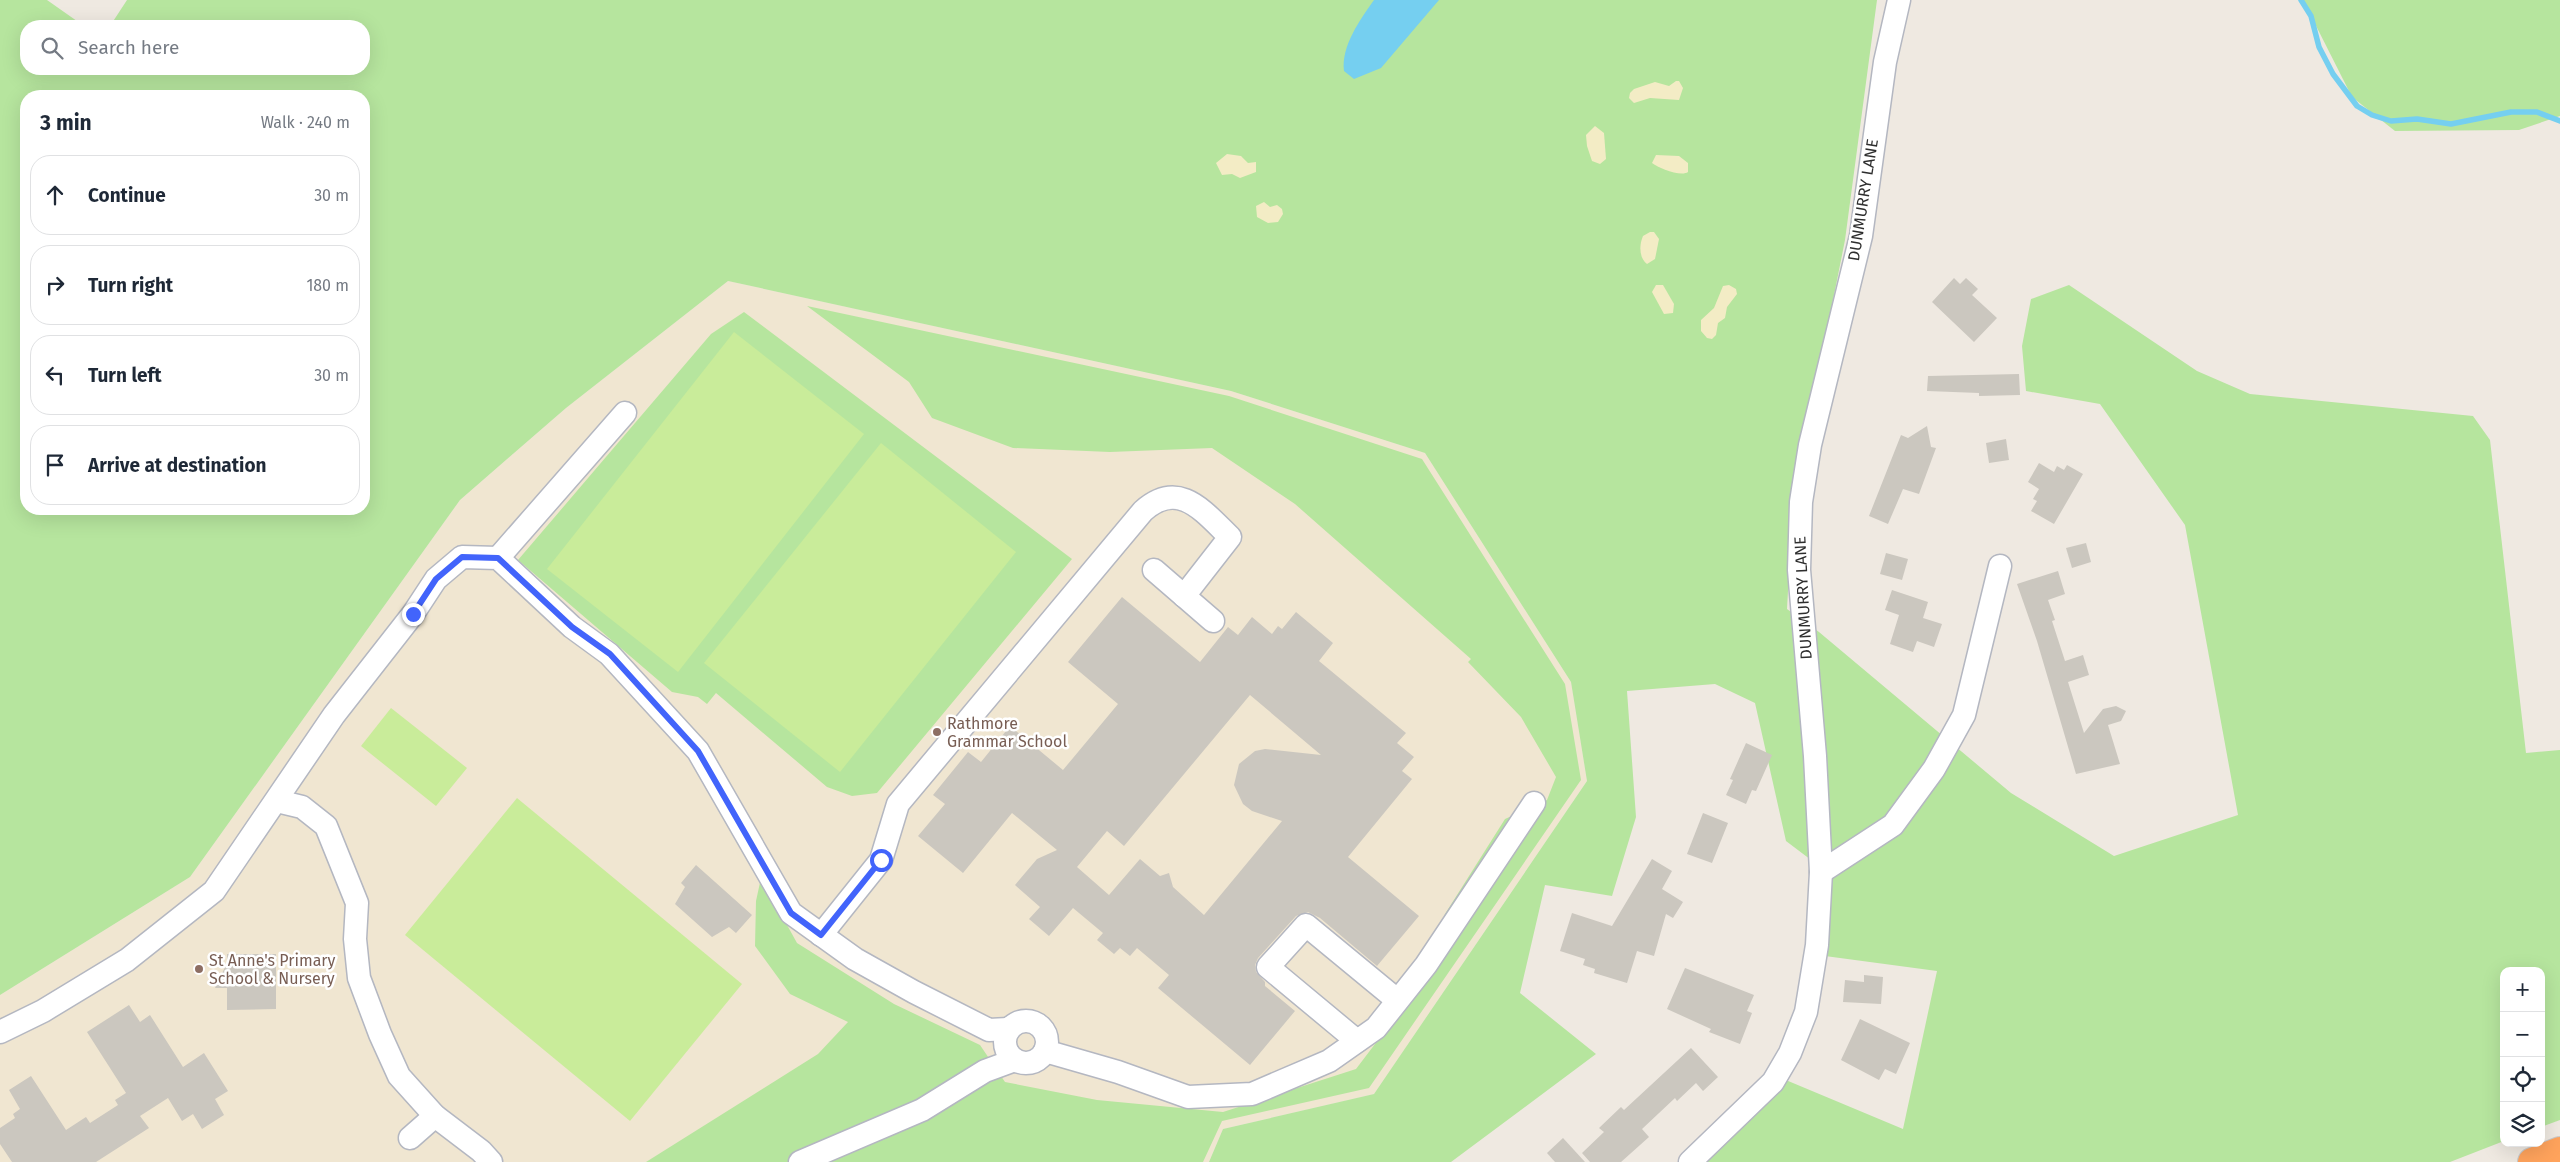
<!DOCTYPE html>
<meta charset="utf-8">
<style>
body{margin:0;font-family:"Fira Sans",sans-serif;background:#f2f2f3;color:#1f2937}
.controls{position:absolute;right:15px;bottom:15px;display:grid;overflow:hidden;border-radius:10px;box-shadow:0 5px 20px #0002}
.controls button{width:45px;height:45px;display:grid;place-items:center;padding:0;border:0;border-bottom:1px solid #e0e1e3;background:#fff;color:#1f2937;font:25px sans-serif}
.stop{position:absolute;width:15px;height:15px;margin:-11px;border:4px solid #4264fb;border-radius:50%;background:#fff}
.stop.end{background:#4264fb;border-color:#fff;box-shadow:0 1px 5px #0008}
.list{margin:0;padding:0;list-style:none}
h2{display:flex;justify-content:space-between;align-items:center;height:65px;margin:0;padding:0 20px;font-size:21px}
h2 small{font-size:16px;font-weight:400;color:#747a83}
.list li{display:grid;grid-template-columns:32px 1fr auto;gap:15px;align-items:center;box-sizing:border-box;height:80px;margin:0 10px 10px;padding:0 10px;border:1px solid #e0e1e3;border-radius:20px}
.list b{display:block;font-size:19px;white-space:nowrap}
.list em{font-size:16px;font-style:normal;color:#747a83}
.icon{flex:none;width:28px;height:28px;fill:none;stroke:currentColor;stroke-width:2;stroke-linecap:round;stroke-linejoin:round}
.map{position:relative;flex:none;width:2560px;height:1162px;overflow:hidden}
.search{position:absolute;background:#fff;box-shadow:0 5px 20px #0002;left:20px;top:20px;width:350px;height:55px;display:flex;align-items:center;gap:12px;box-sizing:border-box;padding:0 18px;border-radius:20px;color:#747a83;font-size:19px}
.panel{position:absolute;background:#fff;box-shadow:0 5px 20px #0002;left:20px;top:90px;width:350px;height:425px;border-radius:20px}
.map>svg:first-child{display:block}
.education{fill:#f0e6d1}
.green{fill:#b6e59e;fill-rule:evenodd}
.sand{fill:#f3ecc5}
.pitch{fill:#c9ec9a}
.water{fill:#75cff0}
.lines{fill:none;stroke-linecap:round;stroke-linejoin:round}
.stream{stroke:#75cff0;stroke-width:5.5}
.building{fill:#cbc7bf;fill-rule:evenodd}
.minor-casing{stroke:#b4b7c1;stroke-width:25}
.highway-casing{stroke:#c9c9c9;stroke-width:30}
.minor{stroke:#fff;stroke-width:22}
.highway{stroke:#ffa35c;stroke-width:28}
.route{stroke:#4264fb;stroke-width:6}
.education-dot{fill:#8d6e63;stroke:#fff;stroke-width:2}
.labels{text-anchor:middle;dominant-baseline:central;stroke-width:5;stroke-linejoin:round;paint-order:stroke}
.street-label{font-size:16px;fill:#2e2e2e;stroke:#fff}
.education-label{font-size:16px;fill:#785e54;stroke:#fff;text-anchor:start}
</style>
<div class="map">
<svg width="2560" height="1162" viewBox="0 0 2560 1162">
<rect width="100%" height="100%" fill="#efe9e1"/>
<path class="education" d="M728,281L1231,391L1425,453L1571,682L1587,781L1374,1094L1223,1129L1209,1162H0V995L190,877L460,500L566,408Z"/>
<g class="green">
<path d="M0,0H47L84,26H26V69H364V26H110L127,0H1877L1845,240L1793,501L1787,609L1819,632L2011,793L2114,856L2238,815L2185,525L2100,404L2026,391L2022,346L2031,299L2069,285L2197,371L2250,394L2473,416L2490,440L2526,753L2560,750V1120L2541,1127V971H2504V1141L2450,1162H1690L1776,1076L1903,1129L1937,971L1825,956L1827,872L1786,841L1755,703L1715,684L1627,691L1636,817L1612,896L1545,885L1520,993L1596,1054L1451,1162H1209L1223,1129L1374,1094L1587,781L1571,682L1425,453L1231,391L728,281L566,408L460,500L190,877L0,995ZM26,96H364V509H26Z"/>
<path d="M2303,0H2560V116L2519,130L2395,131L2352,97Z"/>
<path d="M807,306L1229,396L1422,459L1565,684L1581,780L1369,1088L1222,1121L1203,1162H646L818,1054L848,1022L790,994L755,946L756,901L761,878L797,943L894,1004L980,1045L1005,1082L1097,1100L1223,1112L1356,1069L1426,977L1445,914L1505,819L1547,800L1556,777L1521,717L1468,662L1471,659L1295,504L1212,448L1110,452L1013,448L932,418L909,382Z"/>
<path d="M744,312L1072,559L877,793L852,796L827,787L716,693L707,704L698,697L672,692L518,560L711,334Z"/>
</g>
<g class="sand">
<path d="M1676,81H1679L1683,88L1679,100L1650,98L1634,103L1629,98L1630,93L1634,89L1655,82L1669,86Z"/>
<path d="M1595,126L1604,133L1606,159L1600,164L1592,161L1587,146L1586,135Z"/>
<path d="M1227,154L1241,156L1248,163L1256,162V172L1240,178L1232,174L1222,175L1216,163Z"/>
<path d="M1656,155L1679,156L1688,163V172C1681,177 1658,168 1652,163Z"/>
<path d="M1264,202L1270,207L1277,205L1282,209L1283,214L1278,222L1268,223L1257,217L1256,206Z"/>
<path d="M1650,232H1654L1659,239L1655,259L1647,264C1639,258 1639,245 1643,236Z"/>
<path d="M1656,285H1663L1674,304L1673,313L1664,314L1652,292Z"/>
<path d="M1729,285L1736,289L1737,294L1727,307L1725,318L1718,323L1716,335L1712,339L1707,338L1701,331V320L1714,308L1723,286Z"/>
</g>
<g class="pitch">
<path d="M734,332L864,434L678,672L547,569Z"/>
<path d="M881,443L1016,552L840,772L704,663Z"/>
<path d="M391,708L467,768L436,806L361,746Z"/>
<path d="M517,798L742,984L630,1121L405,935Z"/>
</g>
<path class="water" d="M1374,0H1439L1381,68L1354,79L1344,71C1341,46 1360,20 1374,0Z"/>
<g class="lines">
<path class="stream" d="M2301,0L2311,16L2319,47L2333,74L2357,106L2372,115L2391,121L2417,119L2451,124L2511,112H2537L2560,121"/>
</g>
<g class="building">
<path d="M1954,278L1960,284L1966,278L1978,289L1972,295L1997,318L1974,342L1932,302Z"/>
<path d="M2019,374L2020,395L1979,396V393L1927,391L1928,376Z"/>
<path d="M1927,426L1931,447L1936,448L1919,494L1903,489L1888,524L1869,516L1901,435L1908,438Z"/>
<path d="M2006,439L2009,460L1989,463L1986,443Z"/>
<path d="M2039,463L2054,472L2057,466L2064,470L2067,465L2083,474L2054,524L2031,511L2037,501L2033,499L2039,489L2028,482Z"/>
<path d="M2086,543L2091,562L2072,568L2066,548Z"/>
<path d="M1886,553L1908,559L1902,580L1880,574Z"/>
<path d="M2058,571L2065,594L2048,600L2055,620L2052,621L2065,661L2083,655L2089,675L2068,682L2084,733L2103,709L2116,706L2126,711L2121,721L2108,725L2120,764L2076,774L2037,641L2017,584Z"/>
<path d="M1892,590L1928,602L1923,618L1942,624L1934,647L1917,641L1913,652L1890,644L1899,615L1885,610Z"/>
<path d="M1122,597L1200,662L1228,627L1238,635L1252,617L1272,634L1278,626L1282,629L1296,612L1333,643L1319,661L1406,733L1397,743L1414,757L1402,771L1412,779L1348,857L1419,916L1377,966L1320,918L1308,912L1296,916L1258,958L1255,965L1256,972L1265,982V986L1295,1011L1250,1065L1158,988L1169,975L1137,948L1130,956L1120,948L1114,954L1097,940L1103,933L1073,908L1049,936L1029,919L1040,907L1015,885L1037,859L1057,850L1012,813L963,873L918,836L945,804L933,795L968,752L981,762L1010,726L1063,770L1118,704L1068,662ZM1250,695L1321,755L1265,749L1255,751L1239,764L1234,785L1243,804L1252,811L1282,821L1204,915L1173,887L1169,873L1160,876L1140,859L1109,895L1077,867L1107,831L1124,846Z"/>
<path d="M1746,743L1772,755L1756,791L1752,790L1746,804L1726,795L1733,780L1730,779Z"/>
<path d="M1703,813L1728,823L1712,863L1687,854Z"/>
<path d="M1652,859L1672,871L1662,889L1683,902L1673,918L1666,914L1654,956L1637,951L1627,983L1594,973L1595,969L1583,965L1585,959L1560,951L1572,913L1612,926Z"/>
<path d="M696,865L752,915L736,933L729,927L712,937L675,904L685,887L681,883Z"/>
<path d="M227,954H276V1009L227,1010V988H215L227,963Z"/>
<path d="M1685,968L1754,995L1747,1011L1752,1013L1740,1044L1709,1032L1711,1029L1667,1009Z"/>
<path d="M1864,975L1883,977L1881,1004L1843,1002L1845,980L1864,982Z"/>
<path d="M129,1005L140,1022L150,1015L183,1067L204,1053L228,1091L215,1099L224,1115L202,1129L193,1114L182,1121L168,1098L140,1116L149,1128L96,1162H12L0,1144V1128L15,1118L13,1114L20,1109L9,1090L31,1076L66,1130L86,1117L90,1123L118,1105L115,1100L126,1093L87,1032Z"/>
<path d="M1860,1019L1910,1043L1896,1074L1885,1069L1879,1080L1841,1060Z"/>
<path d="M1691,1048L1718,1077L1703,1091L1696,1083L1677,1101L1675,1098L1642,1129L1649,1137L1621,1162H1590L1582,1153L1604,1132L1599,1128L1621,1107L1624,1110Z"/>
<path d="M1563,1138L1585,1162H1555L1547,1153Z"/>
</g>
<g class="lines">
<g class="minor-casing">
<g id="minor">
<path d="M498,558L625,413"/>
<path d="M1154,570L1213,621"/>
<path d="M277,801L302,807L326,826L357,903L355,939L359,978L380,1034L399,1076L435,1116L481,1151L491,1162"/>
<path d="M1821,872L1893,825L1934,769L1964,715L2000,566"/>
<path d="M821,935L881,860L898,804L1143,511C1179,479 1203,511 1230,537L1184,596"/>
<circle cx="1026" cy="1042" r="21"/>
<path d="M0,1032L43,1011L127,960L214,891L334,715L413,614L436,579L462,557L498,558L572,627L609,654L698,751L791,913L855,959L914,992L989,1030L1008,1029"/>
<path d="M1357,1041L1268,967L1306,925L1397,1000"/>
<path d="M1045,1051L1118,1072L1188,1097L1252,1094L1329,1061L1376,1028L1426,965L1534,803"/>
<path d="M410,1138L435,1116"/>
<path d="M800,1162L922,1110L985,1071L1015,1060"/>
<path d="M1690,1162L1773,1082L1790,1053L1806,1012L1817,945L1821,872L1815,756L1799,570L1801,502L1810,445L1861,236L1885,62L1899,0"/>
</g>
</g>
<g class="highway-casing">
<path id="highway" d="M2532,1162L2560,1151"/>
</g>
<use href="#minor" class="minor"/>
<use href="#highway" class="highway"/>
</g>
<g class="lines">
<path class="route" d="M413,614L436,579L462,557L498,558L572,627L610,654L698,751L791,913L821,935L881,860"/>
</g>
<g class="education-dot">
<circle cx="937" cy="732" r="5"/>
<circle cx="199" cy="969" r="5"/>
</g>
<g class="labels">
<g class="street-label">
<text transform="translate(1863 200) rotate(-81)">DUNMURRY LANE</text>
<text transform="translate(1803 598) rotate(-93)">DUNMURRY LANE</text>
</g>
<g class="education-label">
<text x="947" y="723">Rathmore<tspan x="947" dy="18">Grammar School</tspan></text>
<text x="209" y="960">St Anne's Primary<tspan x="209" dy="18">School &amp; Nursery</tspan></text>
</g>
</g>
</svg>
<div class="controls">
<button>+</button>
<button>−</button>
<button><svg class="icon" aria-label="locate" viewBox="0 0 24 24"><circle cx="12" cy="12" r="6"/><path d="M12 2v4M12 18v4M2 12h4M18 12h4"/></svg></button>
<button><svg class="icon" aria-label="layers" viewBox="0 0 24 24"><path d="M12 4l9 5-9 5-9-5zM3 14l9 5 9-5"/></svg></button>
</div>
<div class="stop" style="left:881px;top:860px"></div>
<div class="stop end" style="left:413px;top:614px"></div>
<div class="search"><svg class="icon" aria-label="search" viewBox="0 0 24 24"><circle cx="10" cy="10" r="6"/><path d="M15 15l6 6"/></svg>Search here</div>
<section class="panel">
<h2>3 min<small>Walk · 240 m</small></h2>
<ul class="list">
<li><svg class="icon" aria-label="ahead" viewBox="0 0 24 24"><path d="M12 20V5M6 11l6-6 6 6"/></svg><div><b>Continue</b></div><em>30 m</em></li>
<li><svg class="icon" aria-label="right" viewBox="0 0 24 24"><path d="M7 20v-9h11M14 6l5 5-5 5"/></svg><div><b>Turn right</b></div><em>180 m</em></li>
<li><svg class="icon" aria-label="left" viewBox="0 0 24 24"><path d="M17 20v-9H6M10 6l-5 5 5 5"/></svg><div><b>Turn left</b></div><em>30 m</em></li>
<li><svg class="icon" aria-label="arrive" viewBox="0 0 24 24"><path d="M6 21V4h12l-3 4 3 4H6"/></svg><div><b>Arrive at destination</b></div></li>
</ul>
</section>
</div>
